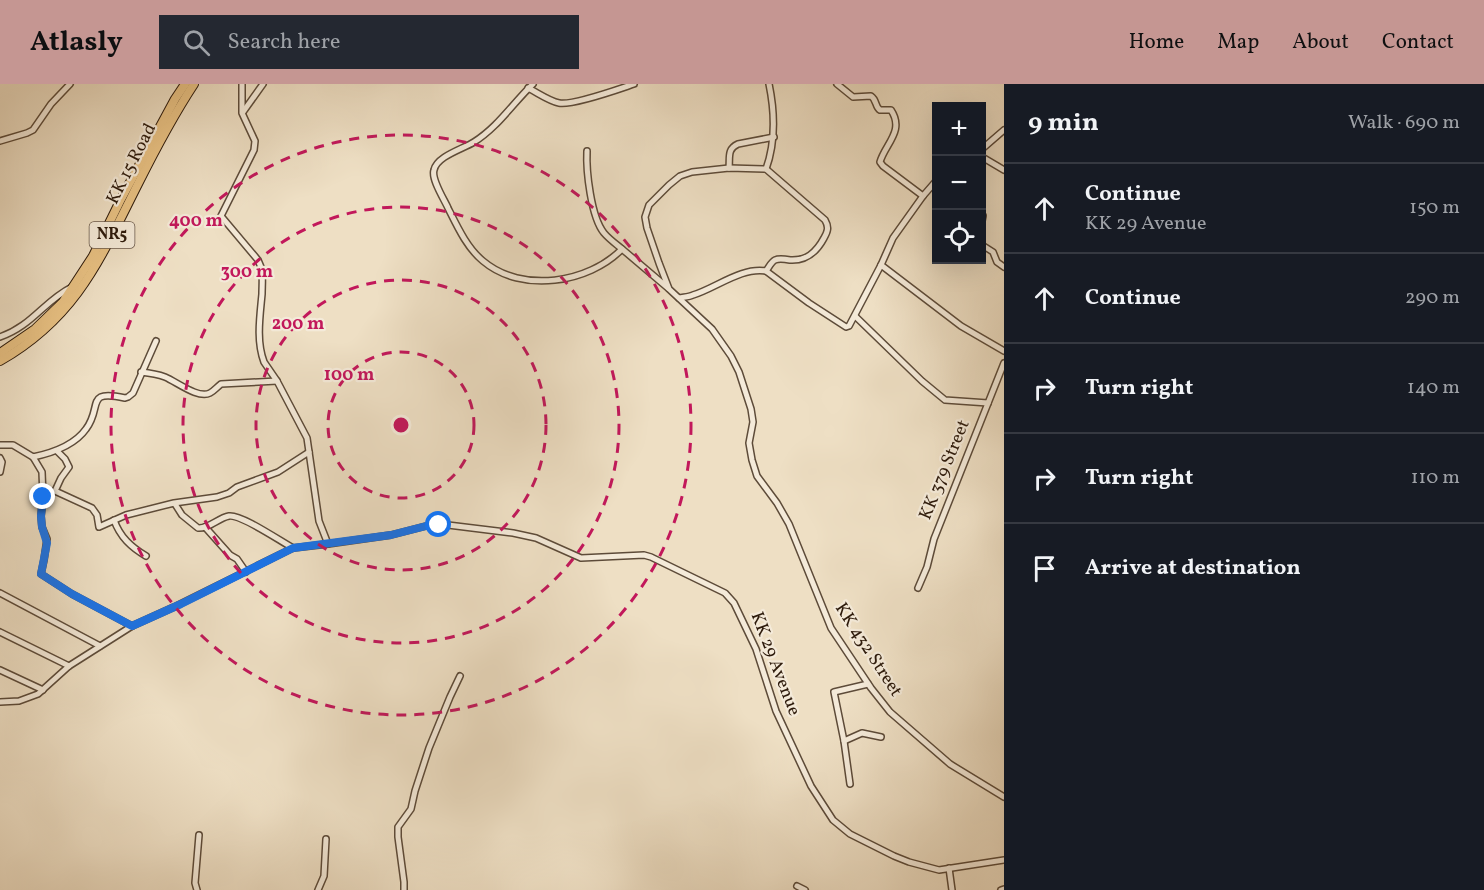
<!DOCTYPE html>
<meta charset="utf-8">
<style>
body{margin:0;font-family:Vollkorn,serif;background:#242831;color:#f1f3f6}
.controls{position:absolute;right:18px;top:18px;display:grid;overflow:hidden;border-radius:0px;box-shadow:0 6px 24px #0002}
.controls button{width:54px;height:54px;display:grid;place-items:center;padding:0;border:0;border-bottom:2px solid #363941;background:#171b24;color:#f1f3f6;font:30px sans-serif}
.stop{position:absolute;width:18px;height:18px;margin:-14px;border:4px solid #1a73e8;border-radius:50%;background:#fff}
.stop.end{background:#1a73e8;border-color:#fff;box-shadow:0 2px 6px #0008}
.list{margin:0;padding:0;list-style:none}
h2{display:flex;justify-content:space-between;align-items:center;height:78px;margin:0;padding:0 24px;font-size:26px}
h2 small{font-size:20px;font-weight:400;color:#9ea1a6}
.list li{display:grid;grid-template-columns:39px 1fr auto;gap:18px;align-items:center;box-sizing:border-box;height:90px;padding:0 24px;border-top:2px solid #363941}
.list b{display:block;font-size:22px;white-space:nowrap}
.list p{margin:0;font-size:20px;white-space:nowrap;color:#9ea1a6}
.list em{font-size:20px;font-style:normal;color:#9ea1a6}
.icon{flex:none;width:33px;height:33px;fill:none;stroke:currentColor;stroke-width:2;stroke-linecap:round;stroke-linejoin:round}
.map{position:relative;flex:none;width:1004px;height:806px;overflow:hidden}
header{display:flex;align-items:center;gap:36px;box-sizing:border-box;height:84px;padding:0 30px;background:#c59692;color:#111}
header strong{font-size:28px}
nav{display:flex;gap:33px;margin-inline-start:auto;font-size:21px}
.search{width:420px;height:54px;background:#242831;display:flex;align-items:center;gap:15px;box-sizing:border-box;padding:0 21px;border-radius:0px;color:#9ea1a6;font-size:22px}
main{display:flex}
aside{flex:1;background:#171b24}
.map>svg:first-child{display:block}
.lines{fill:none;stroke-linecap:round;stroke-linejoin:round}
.minor-casing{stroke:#5d4b39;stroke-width:8}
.highway-casing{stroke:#2d1a0b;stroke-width:10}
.minor{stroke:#f4ead9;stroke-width:5}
.highway{stroke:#e7c082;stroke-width:8}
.route{stroke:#1a73e8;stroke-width:8}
.ring{fill:none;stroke:#c2185b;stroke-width:3;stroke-dasharray:10 8}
.labels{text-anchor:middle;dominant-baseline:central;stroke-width:4.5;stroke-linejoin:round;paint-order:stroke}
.shield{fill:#f4ead9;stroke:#695849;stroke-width:1.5}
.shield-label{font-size:16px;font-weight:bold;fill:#2d1a0b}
.street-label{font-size:18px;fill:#2d1a0b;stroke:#f4ead9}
.centre{fill:#c2185b;stroke:#f4ead9;stroke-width:3}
.ring-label{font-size:18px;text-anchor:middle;font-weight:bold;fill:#c2185b;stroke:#f4ead9;stroke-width:4.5;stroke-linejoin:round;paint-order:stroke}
</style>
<header>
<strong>Atlasly</strong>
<div class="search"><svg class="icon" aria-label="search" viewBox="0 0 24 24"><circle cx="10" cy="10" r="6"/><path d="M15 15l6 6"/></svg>Search here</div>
<nav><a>Home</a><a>Map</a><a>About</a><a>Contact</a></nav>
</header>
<main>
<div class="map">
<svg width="1004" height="806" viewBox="0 0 1004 806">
<rect width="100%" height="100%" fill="#eedfc4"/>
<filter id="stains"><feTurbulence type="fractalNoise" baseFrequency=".00333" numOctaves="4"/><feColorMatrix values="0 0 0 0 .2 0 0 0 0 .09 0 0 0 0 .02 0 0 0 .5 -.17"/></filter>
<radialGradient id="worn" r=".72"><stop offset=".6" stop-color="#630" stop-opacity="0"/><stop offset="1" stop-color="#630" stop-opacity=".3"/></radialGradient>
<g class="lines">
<g class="minor-casing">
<g id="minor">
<path d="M242,0V29L255,57L254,66L221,132L258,176C264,187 262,198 262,210C260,232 256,257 264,278L277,297L307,354L319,437L328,460L391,451L430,441H448L513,449L536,454L581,474L644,471L651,473L725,509L734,519L756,565L776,627L811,702L833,736L850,750L894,772L909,778L939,786L1004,776"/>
<path d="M533,0C513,19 498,43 474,58C463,65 437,72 434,86C431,95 444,115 448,124C457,142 467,164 483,177C522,210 589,199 622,165L668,204"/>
<path d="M769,0C775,29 776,57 766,85L729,84L692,88L680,92L669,101L649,121L645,133L647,144L659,179L669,205L712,245L731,272L739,288L751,325L753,338L749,359L752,376L757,392L777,419L789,440L831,544L871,604L890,628L950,680L1004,713"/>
<path d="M837,0L853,13L871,12C877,16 875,23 880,26H891C905,47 885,60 880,78L883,82L923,112"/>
<path d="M528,4C538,9 549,17 559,19C572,22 619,5 634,0"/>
<path d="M243,28L263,0"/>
<path d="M0,57L27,49L33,46L51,20L70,0"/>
<path d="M982,65L1004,46"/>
<path d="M587,67C586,87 591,133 604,149C609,155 616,160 622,165"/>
<path d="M982,73L1004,86"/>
<path d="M729,84C730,73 727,65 738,60L774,53"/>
<path d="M982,137L983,132"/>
<path d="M982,161L993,168L997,178L1004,183"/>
<path d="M881,181L961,242L1004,267"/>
<path d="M766,187L809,219L846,243L849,242L881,181L893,154L923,112L936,97"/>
<path d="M679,214C684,213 689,213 693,211C716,204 741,183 766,187C769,183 771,178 775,176C779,174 785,175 790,176C806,177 816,169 824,154C828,147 829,143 825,136L766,85"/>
<path d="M855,232L922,297L945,316L988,319"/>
<path d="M0,253C32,242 44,217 72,203"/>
<path d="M141,288C150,289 157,290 165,293C177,298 198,315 210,309C214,307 217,303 221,300L277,297"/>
<path d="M0,361H13L33,373C52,369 74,362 86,345C103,323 84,305 125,314L128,313L133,309L156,257"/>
<path d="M57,367L65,375L69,383L61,394L55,407L92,424L97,431L99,443L126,431L174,419L217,413L229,409L237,403L278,388L309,368"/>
<path d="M33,373L42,388L43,413L41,432L42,443L47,455L44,476L41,490L72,510L132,542"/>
<path d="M0,374L2,378L0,388"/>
<path d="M175,420L182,431L198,444C209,445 218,434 229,432C241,430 280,457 293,464"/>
<path d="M114,436C120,453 131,463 146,472"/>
<path d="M205,443L230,471L237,475L246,488"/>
<path d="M918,504L927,483L934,455L1004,279"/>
<path d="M0,509L100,562"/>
<path d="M0,548L69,582"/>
<path d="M0,586L43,606"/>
<path d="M868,600L834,608L844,657L862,649L881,653"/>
<path d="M0,618L19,617L38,610L69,582L132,542L174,523L293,464L328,460"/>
<path d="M844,657L850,700"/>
<path d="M949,784L952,806"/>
<path d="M797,802L805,806"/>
<path d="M197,806L195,799L199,751"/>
<path d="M318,806L324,792L326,755"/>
<path d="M404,806V798L398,753V743L411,725L415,707L429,664L450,613L460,592"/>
<path d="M1001,806L1004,805"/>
</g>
</g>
<g class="highway-casing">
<g id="highway">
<path d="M0,269L35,245L63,218L93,172L121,115L175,15L185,0"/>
<path d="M0,277C77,233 100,175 138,100C155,66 173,32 194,0"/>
</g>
</g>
<use href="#minor" class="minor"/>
<use href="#highway" class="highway"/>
</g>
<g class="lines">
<path class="route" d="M43,413L41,432L42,443L47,459L41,490L72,510L132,542L181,520L293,464L391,451L430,441H439"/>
</g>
<g class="ring">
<circle cx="401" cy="341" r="73"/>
<circle cx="401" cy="341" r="145"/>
<circle cx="401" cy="341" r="218"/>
<circle cx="401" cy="341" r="290"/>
</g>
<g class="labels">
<rect class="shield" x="89.5" y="138" width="45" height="26" rx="4.5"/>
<g class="shield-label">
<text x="112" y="151">NR5</text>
</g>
<g class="street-label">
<text transform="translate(132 80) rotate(-63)">KK 15 Road</text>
<text transform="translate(945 386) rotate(-68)">KK 379 Street</text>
<text transform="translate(868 566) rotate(57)">KK 432 Street</text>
<text transform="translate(775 580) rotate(69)">KK 29 Avenue</text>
</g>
</g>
<circle cx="401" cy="341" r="9" class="centre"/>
<g class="ring-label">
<text x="196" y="142">400 m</text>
<text x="247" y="193">300 m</text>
<text x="298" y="245">200 m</text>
<text x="349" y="296">100 m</text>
</g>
<rect width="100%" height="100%" filter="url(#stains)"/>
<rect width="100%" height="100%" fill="url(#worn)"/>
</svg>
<div class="controls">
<button>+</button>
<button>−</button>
<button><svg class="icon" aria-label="locate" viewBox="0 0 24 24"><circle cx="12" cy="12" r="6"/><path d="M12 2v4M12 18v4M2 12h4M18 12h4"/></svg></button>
</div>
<div class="stop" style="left:439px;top:441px"></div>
<div class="stop end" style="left:43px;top:413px"></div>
</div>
<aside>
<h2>9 min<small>Walk · 690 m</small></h2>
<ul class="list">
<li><svg class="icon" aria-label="ahead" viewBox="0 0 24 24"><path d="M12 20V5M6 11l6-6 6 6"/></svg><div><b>Continue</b><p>KK 29 Avenue</p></div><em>150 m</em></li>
<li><svg class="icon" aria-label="ahead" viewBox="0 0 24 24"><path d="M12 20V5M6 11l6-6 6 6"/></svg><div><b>Continue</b></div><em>290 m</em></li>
<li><svg class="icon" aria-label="right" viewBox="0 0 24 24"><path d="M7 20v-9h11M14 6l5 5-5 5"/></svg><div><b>Turn right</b></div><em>140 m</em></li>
<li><svg class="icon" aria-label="right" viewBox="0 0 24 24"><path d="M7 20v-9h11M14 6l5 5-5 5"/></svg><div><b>Turn right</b></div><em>110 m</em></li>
<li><svg class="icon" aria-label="arrive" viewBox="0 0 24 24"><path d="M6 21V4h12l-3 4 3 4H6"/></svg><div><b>Arrive at destination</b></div></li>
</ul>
</aside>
</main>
